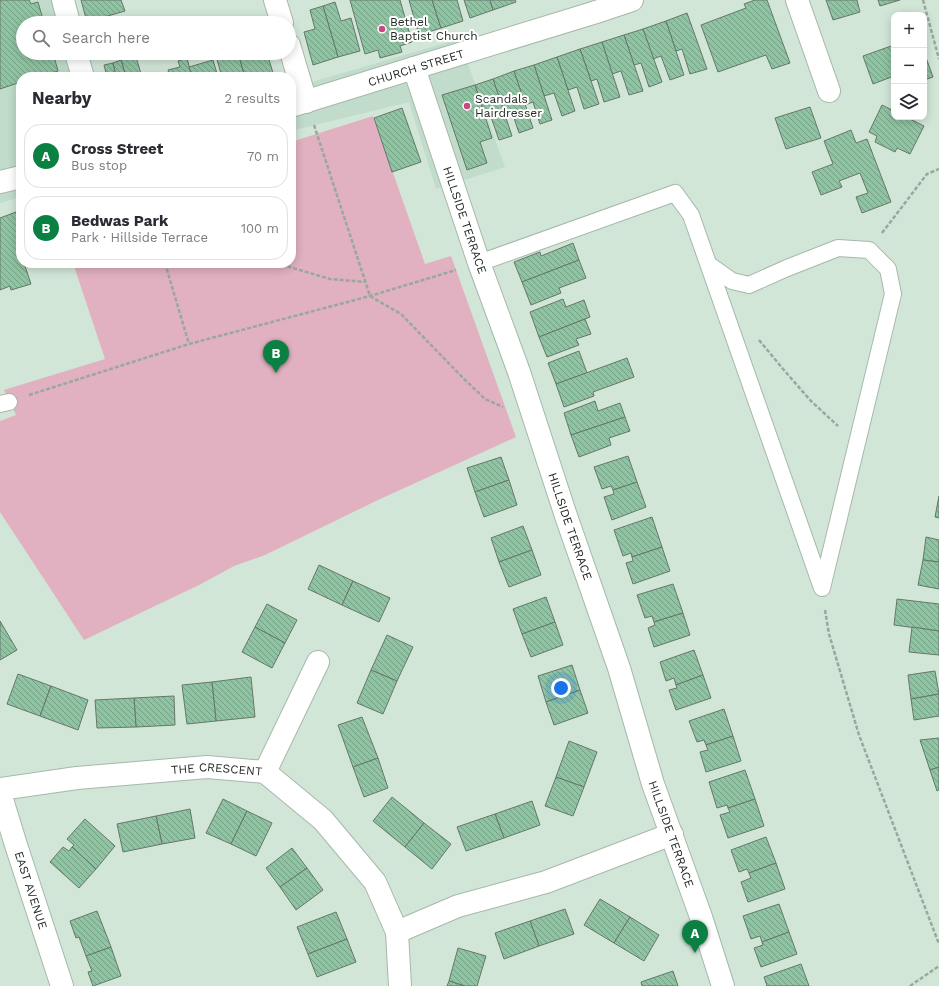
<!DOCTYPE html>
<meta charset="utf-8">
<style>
body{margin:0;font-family:"Work Sans",sans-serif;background:#f7f7f7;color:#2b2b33}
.controls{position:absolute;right:12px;top:12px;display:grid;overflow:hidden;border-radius:8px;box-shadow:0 2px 10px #0003}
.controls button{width:36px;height:36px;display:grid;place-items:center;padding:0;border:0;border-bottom:1px solid #e1e1e2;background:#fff;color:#2b2b33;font:20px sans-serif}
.you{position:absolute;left:561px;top:688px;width:14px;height:14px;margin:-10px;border:3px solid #fff;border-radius:50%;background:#1a73e8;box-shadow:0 0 0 6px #1a73e833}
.badge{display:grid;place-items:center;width:26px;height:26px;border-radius:50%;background:#0b8043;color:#fff;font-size:13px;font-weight:700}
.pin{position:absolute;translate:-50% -33px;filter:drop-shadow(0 1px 2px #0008)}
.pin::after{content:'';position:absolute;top:21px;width:14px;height:12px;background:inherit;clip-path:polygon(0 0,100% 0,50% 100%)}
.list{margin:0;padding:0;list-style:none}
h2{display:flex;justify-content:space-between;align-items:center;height:52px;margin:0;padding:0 16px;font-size:17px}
h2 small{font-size:13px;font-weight:400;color:#7c7c81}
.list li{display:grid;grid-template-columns:26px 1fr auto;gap:12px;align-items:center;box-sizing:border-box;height:64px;margin:0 8px 8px;padding:0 8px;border:1px solid #e1e1e2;border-radius:16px}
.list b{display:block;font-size:15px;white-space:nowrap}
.list p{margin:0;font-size:13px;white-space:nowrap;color:#7c7c81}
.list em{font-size:13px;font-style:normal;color:#7c7c81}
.icon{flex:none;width:22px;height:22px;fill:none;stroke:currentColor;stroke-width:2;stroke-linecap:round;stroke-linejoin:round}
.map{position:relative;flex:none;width:939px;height:986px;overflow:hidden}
.search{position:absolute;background:#fff;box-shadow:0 2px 10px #0003;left:16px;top:16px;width:280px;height:44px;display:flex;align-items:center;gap:10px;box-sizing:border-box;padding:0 14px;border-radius:22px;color:#7c7c81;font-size:15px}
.panel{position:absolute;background:#fff;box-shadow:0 2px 10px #0003;left:16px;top:72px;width:280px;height:196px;border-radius:16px}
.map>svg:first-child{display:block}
.built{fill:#c1dcca}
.park{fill:#e1b0c1}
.building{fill:url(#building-back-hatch);stroke:#65776b}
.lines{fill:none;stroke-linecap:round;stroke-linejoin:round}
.lane-casing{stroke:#a5b8ab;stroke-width:18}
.street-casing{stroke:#a5b8ab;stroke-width:24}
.secondary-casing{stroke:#a5b8ab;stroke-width:24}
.path{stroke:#99a89d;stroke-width:2.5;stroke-dasharray:4 2;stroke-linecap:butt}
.lane{stroke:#fff;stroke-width:16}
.street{stroke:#fff;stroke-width:22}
.secondary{stroke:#fff;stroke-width:22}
.poi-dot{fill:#cd4683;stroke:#fff;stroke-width:1.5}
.labels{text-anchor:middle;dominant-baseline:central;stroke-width:4;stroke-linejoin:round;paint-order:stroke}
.poi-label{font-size:12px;fill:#242b26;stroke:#fff;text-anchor:start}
.street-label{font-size:12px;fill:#242b26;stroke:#fff}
</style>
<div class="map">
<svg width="939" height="986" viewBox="0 0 939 986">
<defs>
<pattern id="building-back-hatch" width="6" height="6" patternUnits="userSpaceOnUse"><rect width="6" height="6" fill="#8fc4a2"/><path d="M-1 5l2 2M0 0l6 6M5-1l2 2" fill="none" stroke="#759f84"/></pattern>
</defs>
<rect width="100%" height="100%" fill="#d2e6d8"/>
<g class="built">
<path d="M0,0H73L79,23H23V53H87L94,77H21V197L0,203Z"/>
<path d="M459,39L505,167L436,189L409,102L291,131V88Z"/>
</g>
<path class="park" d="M373,116L425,264L451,256L516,437L378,500L265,555L234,566L201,584L84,640L0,512V421L16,415L4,390L105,359L73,263H291V142Z"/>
<g class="building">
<path d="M0,0H29L31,4L38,2L44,23H23V53H53L58,71L39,77H21V82L0,89Z"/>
<path d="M81,0H121L125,11L87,22Z"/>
<path d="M350,0H400L412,42L400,46L402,52L380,58L378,50L365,54Z"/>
<path d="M409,0H432L441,28L419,35Z"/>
<path d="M432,0H457L463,21L441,28Z"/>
<path d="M464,0H490L493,10L470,18Z"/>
<path d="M490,0H515L516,2L493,10Z"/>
<path d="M755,0H767L790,63L772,69L766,55L718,72L701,25L746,8L744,4Z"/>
<path d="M826,0H857L860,12L833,20Z"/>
<path d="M878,0H900L880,6Z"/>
<path d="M335,2L341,21L351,18L360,51L338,57L323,6Z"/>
<path d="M323,6L338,57L313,65L304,32L315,29L310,10Z"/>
<path d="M687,13L707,69L690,74L682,49L676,51L666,21Z"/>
<path d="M245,17L247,23H229V22Z"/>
<path d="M666,21L684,75L670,80L661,56L653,59L643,29Z"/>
<path d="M643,29L662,82L649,87L641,63L634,65L624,35Z"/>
<path d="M624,35L643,91L629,95L621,71L612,74L602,42Z"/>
<path d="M602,42L620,97L604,102L597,79L591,81L580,49Z"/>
<path d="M894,45V76L873,84L863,56Z"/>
<path d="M580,49L599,104L584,109L577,87L568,90L557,57Z"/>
<path d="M924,52L933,77L924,80Z"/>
<path d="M215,53H238L245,77H222Z"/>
<path d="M238,53H267L273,73L259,77H245Z"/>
<path d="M136,57L142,77H126L121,60Z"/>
<path d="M557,57L575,111L562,116L554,93L544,96L534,65Z"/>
<path d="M187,58L192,77H170L168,70L180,67L178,61Z"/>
<path d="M121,60L126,77H116L113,63Z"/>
<path d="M213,60L218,77H192L189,67Z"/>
<path d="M113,63L116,77H107L104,65Z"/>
<path d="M534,65L552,120L540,124L533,102L525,105L514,71Z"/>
<path d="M514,71L533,128L519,133L511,109L504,112L493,79Z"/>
<path d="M493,79L512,136L499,140L491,117L486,118L475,85Z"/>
<path d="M475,85L492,138L480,142L487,163L467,170L442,95Z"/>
<path d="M882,105L894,111V117H906L924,126L910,154L897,148L895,152L875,142L877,136L869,132Z"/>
<path d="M810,107L821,138L786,149L775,118Z"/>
<path d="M402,108L421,162L392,172L374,118Z"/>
<path d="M851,130L856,143L867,139L891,202L862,213L856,197L868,193L860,173L839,181L842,187L821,195L812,172L833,164L824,141Z"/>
<path d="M16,212L21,226V263H24L31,284L11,290L10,286L0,290V218Z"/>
<path d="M573,243L579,260L522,282L514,262L540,252L541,256Z"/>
<path d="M579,260L586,278L559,288L561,293L531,305L522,282Z"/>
<path d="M563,299L566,307L584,300L590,317L539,337L530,312Z"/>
<path d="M585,319L591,334L576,339L579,345L547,357L539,337Z"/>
<path d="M579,351L587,373L556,384L548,363Z"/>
<path d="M627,358L634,377L593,392L594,396L564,407L556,384Z"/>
<path d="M595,401L598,411L620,403L625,417L571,435L564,413Z"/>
<path d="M625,417L630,431L609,438L611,445L579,457L571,435Z"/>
<path d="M628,456L637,482L613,490L611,486L602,489L594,467Z"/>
<path d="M501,457L509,480L475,492L467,468Z"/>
<path d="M509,480L517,505L484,517L475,492Z"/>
<path d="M637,482L646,507L612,520L604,497L614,494L613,490Z"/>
<path d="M939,496V518L935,517Z"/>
<path d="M652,517L662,547L632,557L631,553L623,556L614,530Z"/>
<path d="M523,526L532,550L499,562L491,538Z"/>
<path d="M926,537L939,540V562L923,560Z"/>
<path d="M662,547L670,571L633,584L626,563L633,561L632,557Z"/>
<path d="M532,550L541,575L509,587L499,562Z"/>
<path d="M923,560L939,562V589L918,585Z"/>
<path d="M319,565L353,581L342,605L308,589Z"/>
<path d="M353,581L390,598L379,622L342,605Z"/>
<path d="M673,584L683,613L654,622L652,616L645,618L637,595Z"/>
<path d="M546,597L555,622L522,634L513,609Z"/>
<path d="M897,599L939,604V631L894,625Z"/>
<path d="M267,604L297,620L285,643L255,627Z"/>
<path d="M683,613L690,635L654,647L648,628L655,625L654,622Z"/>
<path d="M0,621L17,650L0,660Z"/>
<path d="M555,622L563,645L531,657L522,634Z"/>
<path d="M255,627L285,643L272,668L242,652Z"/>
<path d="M912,627L939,631V655L909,652Z"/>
<path d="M387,635L413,647L397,681L371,670Z"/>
<path d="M694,650L703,675L676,685L674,678L666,681L660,662Z"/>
<path d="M572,665L580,690L546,702L538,676Z"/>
<path d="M371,670L397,681L383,714L357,703Z"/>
<path d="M935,671L939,694L911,699L908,675Z"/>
<path d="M18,674L51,686L40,716L7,704Z"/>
<path d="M703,675L711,698L676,710L669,690L677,688L676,685Z"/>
<path d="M251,677L255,717L216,721L212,682Z"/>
<path d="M212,682L216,721L187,724L182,685Z"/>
<path d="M51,686L88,700L78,730L40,716Z"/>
<path d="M580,690L588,713L554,725L546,702Z"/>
<path d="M939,694V716L914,720L911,699Z"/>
<path d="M174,696L175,725L136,727L134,698Z"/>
<path d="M134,698L136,727L97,728L95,700Z"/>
<path d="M724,709L733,736L706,745L704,740L697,742L689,721Z"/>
<path d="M362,717L378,758L353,767L338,725Z"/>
<path d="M733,736L741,761L706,772L700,752L708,750L706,745Z"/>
<path d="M939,738V767L930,770L920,740Z"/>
<path d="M569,741L597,752L584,787L556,777Z"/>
<path d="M378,758L388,788L364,797L353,767Z"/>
<path d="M939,767V790L937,791L930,770Z"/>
<path d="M745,770L755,799L728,808L727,805L717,808L709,782Z"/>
<path d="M556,777L584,787L573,816L545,806Z"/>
<path d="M392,797L424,823L405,847L373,821Z"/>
<path d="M223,799L247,811L231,844L206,833Z"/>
<path d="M755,799L764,826L728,838L720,815L730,812L728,808Z"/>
<path d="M532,801L540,825L504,838L495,814Z"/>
<path d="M190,809L195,838L162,844L156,816Z"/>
<path d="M247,811L272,823L256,856L231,844Z"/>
<path d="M495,814L504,838L466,851L457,827Z"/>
<path d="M156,816L162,844L123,852L117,824Z"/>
<path d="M85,819L115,846L96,869L72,847L74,845L67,839Z"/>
<path d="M424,823L451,844L432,869L405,847Z"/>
<path d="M766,837L776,863L749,873L747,869L739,872L731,850Z"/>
<path d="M63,847L69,851L72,847L96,869L79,888L50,862Z"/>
<path d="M292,848L307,868L280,887L266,868Z"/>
<path d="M776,863L785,889L748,902L741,882L751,878L749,873Z"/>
<path d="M307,868L323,890L296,910L280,887Z"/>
<path d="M600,899L630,917L614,943L584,925Z"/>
<path d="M779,904L789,932L762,942L760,936L751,939L743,916Z"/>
<path d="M565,909L574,934L539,946L530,921Z"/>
<path d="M97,911L111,947L86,956L79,937L76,938L70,921Z"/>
<path d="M336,912L347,939L308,954L297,927Z"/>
<path d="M630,917L659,935L644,961L614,943Z"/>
<path d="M530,921L539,946L504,959L495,933Z"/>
<path d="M789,932L797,954L761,967L754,948L763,945L762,942Z"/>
<path d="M347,939L356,962L317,977L308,954Z"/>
<path d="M111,947L121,976L93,986L88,972L92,971L86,956Z"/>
<path d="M458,948L486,956L477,986H465L449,981Z"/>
<path d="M801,964L809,986H767L764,977Z"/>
<path d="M673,971L678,986H642L641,982Z"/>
<path d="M449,981L465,986H447Z"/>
</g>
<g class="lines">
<g class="lane-casing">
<g id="lane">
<path d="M479,263L675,193L691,215L822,588L893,294L888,269L869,250L838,248L787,268L749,285L732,281L708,264"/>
<path d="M0,404L9,402"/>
</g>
</g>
<g class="street-casing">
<g id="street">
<path d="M63,0L69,23"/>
<path d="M275,0L282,23"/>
<path d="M797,0L829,91"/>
<path d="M289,45L306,102"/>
<path d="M76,53L83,77"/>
<path d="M414,68L593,13L632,0"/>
<path d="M265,772L318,662"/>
<path id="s1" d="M0,789L77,778L207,767L265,772L323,820L375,882L397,932L400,986"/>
<path id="s2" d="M0,793L16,845L62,986"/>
<path d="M397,932L458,906L546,882L672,834"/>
</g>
</g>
<g class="secondary-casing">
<g id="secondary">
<path id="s3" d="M291,106L414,68L479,263L519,372L566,516L619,668L653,784L701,917L723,986"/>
<path d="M0,182L21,177"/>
</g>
</g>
<g class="path">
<path d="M923,0L939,59"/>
<path d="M314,125L370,296L401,314L464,379L485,399L503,407"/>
<path d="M882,233L927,174L939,169"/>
<path d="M165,263L189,344"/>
<path d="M276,263L330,279L365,282"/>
<path d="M759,340L783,369L811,401L838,426"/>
<path d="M29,395L189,344L370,296L456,270"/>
<path d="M825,610L829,634L859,735L939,944"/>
<path d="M910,986L939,966"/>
</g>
<use href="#lane" class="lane"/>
<use href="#street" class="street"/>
<use href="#secondary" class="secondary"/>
</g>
<g class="poi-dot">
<circle cx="382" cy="29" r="4"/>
<circle cx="467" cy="106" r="4"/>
</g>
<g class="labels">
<g class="poi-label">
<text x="390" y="22">Bethel<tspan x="390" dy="14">Baptist Church</tspan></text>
<text x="475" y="99">Scandals<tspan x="475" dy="14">Hairdresser</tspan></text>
</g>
<g class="street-label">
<text transform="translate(416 68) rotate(-17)">CHURCH STREET</text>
<text stroke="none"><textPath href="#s3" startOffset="289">HILLSIDE TERRACE</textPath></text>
<text stroke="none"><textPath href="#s3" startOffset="613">HILLSIDE TERRACE</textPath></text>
<text stroke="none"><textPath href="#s1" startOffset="218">THE CRESCENT</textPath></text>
<text stroke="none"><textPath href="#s3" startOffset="937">HILLSIDE TERRACE</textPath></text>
<text stroke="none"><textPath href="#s2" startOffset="102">EAST AVENUE</textPath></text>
</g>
</g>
</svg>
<div class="controls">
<button>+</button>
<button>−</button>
<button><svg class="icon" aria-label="layers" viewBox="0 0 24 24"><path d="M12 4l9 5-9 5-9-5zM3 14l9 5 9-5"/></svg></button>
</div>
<div class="you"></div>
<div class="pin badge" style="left:695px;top:953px">A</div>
<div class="pin badge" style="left:276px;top:373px">B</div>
<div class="search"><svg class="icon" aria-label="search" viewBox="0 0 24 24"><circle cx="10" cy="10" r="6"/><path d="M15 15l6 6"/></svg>Search here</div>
<section class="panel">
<h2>Nearby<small>2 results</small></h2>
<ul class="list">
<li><span class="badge">A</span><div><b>Cross Street</b><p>Bus stop</p></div><em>70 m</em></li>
<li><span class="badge">B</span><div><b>Bedwas Park</b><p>Park · Hillside Terrace</p></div><em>100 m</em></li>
</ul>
</section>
</div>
